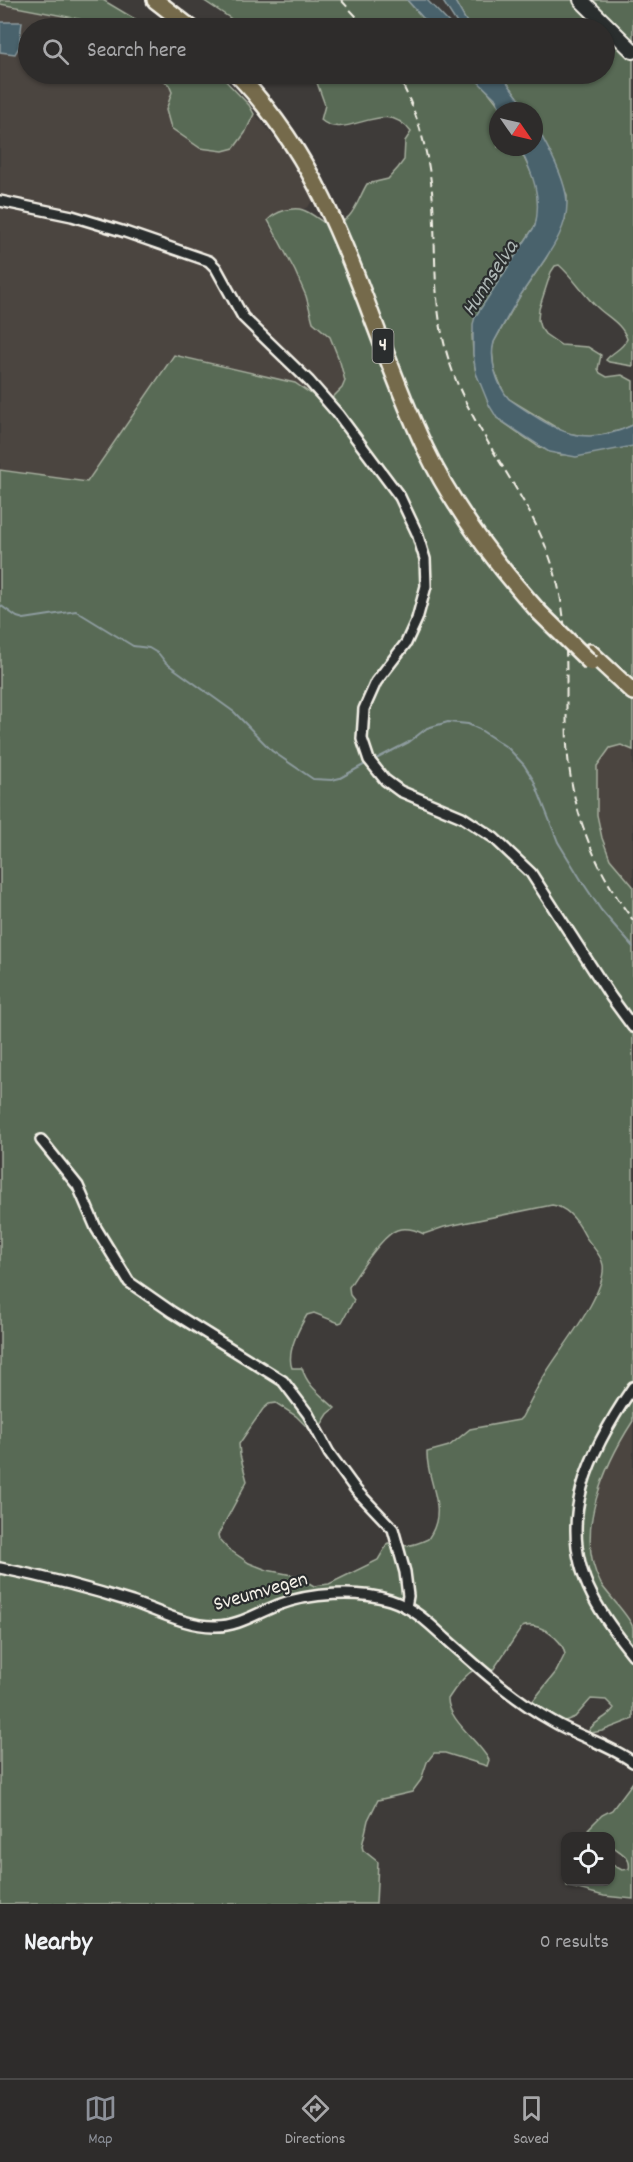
<!DOCTYPE html>
<style>
body{margin:0;font-family:Dekko,sans-serif;background:#3a3837;color:#f1f3f6}
.controls{position:absolute;right:18px;bottom:18px;display:grid;overflow:hidden;border-radius:12px;box-shadow:0 2px 4px #0004}
.controls button{width:54px;height:54px;display:grid;place-items:center;padding:0;border:0;border-bottom:2px solid #494847;background:#2e2c2b;color:#f1f3f6;font:30px sans-serif}
.compass{position:absolute;left:489px;top:102px;width:54px;height:54px;border-radius:50%;background:#2e2c2b;box-shadow:0 2px 4px #0004;rotate:124deg}
.list{margin:0;padding:0;list-style:none}
h2{display:flex;justify-content:space-between;align-items:center;height:78px;margin:0;padding:0 24px;font-size:26px}
h2 small{font-size:20px;font-weight:400;color:#a7a7a9}
.icon{flex:none;width:33px;height:33px;fill:none;stroke:currentColor;stroke-width:2;stroke-linecap:round;stroke-linejoin:round}
.map{position:relative;flex:none;width:633px;height:1904px;overflow:hidden}
.search{position:absolute;background:#2e2c2b;box-shadow:0 2px 4px #0004;left:18px;right:18px;top:18px;height:66px;display:flex;align-items:center;gap:15px;box-sizing:border-box;padding:0 21px;border-radius:33px;color:#a7a7a9;font-size:22px}
.sheet{height:174px;background:#2e2c2b}
nav{display:flex;justify-content:space-around;align-items:center;box-sizing:border-box;height:84px;border-top:2px solid #494847;background:#2e2c2b;font-size:16px;color:#a7a7a9}
nav a{display:grid;justify-items:center;gap:3px}
nav .on{color:#8c9099}
.map>svg:first-child{display:block}
.built{fill:#4c4541}
.green{fill:#586b55;stroke:#a6ae9e;stroke-width:1.5;fill-rule:evenodd}
.water{fill:#48626c;stroke:#8d9b9e;stroke-width:1.5}
.lines{fill:none;stroke-linecap:round;stroke-linejoin:round}
.stream{stroke:#8d9b9e;stroke-width:2}
.minor-casing{stroke:#f4f1e8;stroke-width:14}
.secondary-casing{stroke:#f4f1e8;stroke-width:18}
.trunk-casing{stroke:#f4f1e8;stroke-width:20}
.minor{stroke:#2a2d2e;stroke-width:9}
.secondary{stroke:#2a2d2e;stroke-width:14}
.trunk{stroke:#746b4b;stroke-width:15}
.rail{stroke:#f4f1e8;stroke-width:2;stroke-dasharray:9 4.5;stroke-linecap:butt}
.trunk-bridge-casing{stroke:#f4f1e8;stroke-width:20;stroke-linecap:butt}
.trunk-bridge{stroke:#746b4b;stroke-width:15}
.labels{text-anchor:middle;dominant-baseline:central;stroke-width:4.5;stroke-linejoin:round;paint-order:stroke}
.shield{fill:#2a2d2e;stroke:#b7b6b0;stroke-width:1.5}
.shield-label{font-size:20px;font-weight:bold;fill:#f4f1e8}
.street-label{font-size:21px;fill:#f4f1e8;stroke:#2a2d2e}
.water-label{font-size:22px;font-style:italic;fill:#afb8b6;stroke:#2a2d2e}
</style>
<div class="map">
<svg width="633" height="1904" viewBox="0 0 633 1904">
<rect width="100%" height="100%" fill="#3e3b39"/>
<filter id="ink" filterUnits="userSpaceOnUse"><feTurbulence type="fractalNoise" baseFrequency=".0167" numOctaves="2"/><feDisplacementMap in="SourceGraphic" scale="12" xChannelSelector="R" yChannelSelector="G"/><feConvolveMatrix kernelMatrix="1 2 1 2 8 2 1 2 1" color-interpolation-filters="sRGB"/></filter>
<g filter="url(#ink)">
<g class="built">
<path d="M0,4L79,19L102,28H28V74H157L169,85L172,92L166,110L171,128L200,148H234L245,133L254,114L260,120L286,152L314,198L308,207L302,209H290L268,224L295,271L306,296L310,315L318,327L330,337L336,347L345,381L342,388L333,399L326,404L295,383L174,355L87,482L0,470V52L15,54L19,47L3,21L0,22Z"/>
<path d="M621,745L633,750V886L610,859L602,838L597,815V766L610,748Z"/>
<path d="M633,1421V1625L606,1592L595,1572L589,1550L595,1508L600,1489L611,1456Z"/>
</g>
<g class="green">
<path d="M0,0H103L150,28H102L79,19L0,4Z"/>
<path d="M203,0H407L432,28H239L230,18Z"/>
<path d="M454,0H633V366L609,362L606,360C613,351 622,350 627,339C622,324 609,318 598,308C583,295 574,278 559,265L555,266L551,272L539,309L538,320L540,327L545,334L561,345L588,347L601,355L598,369L600,373L607,377L622,375L633,381V425L622,430L592,437L565,433L509,399L504,393L494,369L492,350L494,342L520,296L546,258L565,220L567,196L558,171L534,122V111H528L501,74H604V28H470Z"/>
<path d="M157,74H218L220,75L249,105L254,114L245,133L234,148L223,151L200,148L171,128L166,110L172,92L169,85Z"/>
<path d="M286,74H470C483,85 493,95 502,111H498V147H519L535,181L539,211L535,226L502,275L472,335L473,354L476,373L497,418L539,447L561,455L633,446V750L621,745L610,748L597,766V815L602,838L610,859L633,886V1421C605,1464 573,1534 601,1584C607,1594 632,1619 633,1628C633,1636 633,1646 633,1655C633,1677 633,1698 633,1719L602,1731L591,1733L589,1730C596,1720 608,1718 614,1708L606,1700L591,1699L575,1717L565,1721L535,1705L532,1702L556,1672L565,1654C562,1638 538,1621 522,1627L491,1673C487,1672 480,1669 477,1669C467,1671 453,1691 448,1699C448,1720 479,1741 489,1760L487,1766L445,1753H434L427,1762L421,1780L412,1792L378,1800L368,1820L362,1846L363,1850L378,1862L376,1904H0V470L87,482L174,355L295,383L326,404L342,388L345,381L340,362L330,337L313,322L306,296L295,271L268,220C275,212 293,206 303,210C312,213 320,221 328,225C354,224 356,202 367,184L388,179L398,168L404,160L405,141L411,132C384,95 346,143 321,120L325,105L316,80C305,74 297,78 286,74ZM552,1205C567,1207 577,1220 584,1234C589,1244 601,1253 603,1265C607,1293 561,1348 546,1373C537,1387 530,1402 522,1417L519,1420L470,1429L449,1446L427,1452C426,1483 450,1508 428,1539C415,1545 402,1549 388,1543L378,1560L329,1584L314,1586L297,1576L267,1570L249,1563L227,1548L219,1539L218,1535L247,1481L240,1455L239,1444L263,1409L269,1404L276,1403L296,1416L312,1432L316,1433L328,1414L335,1408C321,1395 307,1386 302,1368H292C286,1353 299,1328 307,1315L314,1313L339,1323L342,1322L354,1300L350,1295L349,1287C358,1273 382,1235 397,1230C406,1227 416,1230 424,1234L444,1227Z"/>
<path d="M633,1782V1899L604,1896L567,1886V1882H610L611,1864L622,1870L629,1869C632,1857 619,1852 611,1845L610,1836H598L588,1829L602,1815L612,1810Z"/>
</g>
<g class="water">
<path d="M407,0H427L454,28H432Z"/>
<path d="M442,0H454L470,28H460Z"/>
<path d="M0,22H22L19,47L15,54L0,52Z"/>
<path d="M470,74H501L528,111H502L495,98Z"/>
<path d="M534,122C546,145 561,169 566,194C573,229 541,263 524,290C513,306 503,325 494,342C489,360 497,385 509,399C554,429 579,450 633,425V446L576,457L549,452L497,418L489,405L476,373L473,354V324L475,317L535,226C542,197 533,173 519,147H534Z"/>
</g>
<g class="lines">
<g class="stream">
<path d="M0,605L17,617L24,619L76,611L133,646L149,648L159,654L166,663L234,712L272,751L313,779L332,780L340,778L369,762"/>
<path d="M374,760L409,742L427,728L448,722L468,724L479,729L508,748L524,765L534,781L558,842L583,883L601,910L633,947"/>
</g>
<g class="minor-casing">
<g id="minor">
<path d="M0,201L72,216L125,232L209,261L216,268L243,317L309,381L338,414L400,497L417,533L425,559L426,586L417,619L406,643L376,682L364,709L362,739L369,760L385,780L400,791L462,817L494,838L531,873L611,997L633,1027"/>
<path d="M41,1140L78,1186L96,1228L129,1282L172,1312L283,1381L308,1414L329,1453L356,1490L393,1529L405,1572L408,1596L406,1607"/>
<path d="M633,1387C590,1450 554,1521 592,1595C603,1617 618,1636 633,1655"/>
<path d="M0,1568C45,1577 88,1588 132,1602C158,1611 186,1626 214,1626C237,1627 257,1613 278,1605C309,1593 358,1590 390,1600C412,1607 428,1622 445,1638C479,1668 513,1699 552,1721C579,1737 608,1744 633,1762"/>
</g>
</g>
<g class="secondary-casing">
<path id="secondary" d="M581,0L633,51"/>
</g>
<g class="trunk-casing">
<g id="trunk">
<path d="M155,0L191,28"/>
<path d="M237,74C272,111 302,155 324,201C363,281 387,368 425,448C454,509 494,562 539,612"/>
<path d="M590,652L633,692"/>
</g>
</g>
<use href="#minor" class="minor"/>
<use href="#secondary" class="secondary"/>
<use href="#trunk" class="trunk"/>
<g class="rail">
<path d="M341,0L367,28"/>
<path d="M397,74C419,114 430,158 433,203C436,248 433,294 443,338C462,428 531,488 555,574C571,630 565,687 567,745C571,809 594,869 633,920"/>
</g>
<g class="trunk-bridge-casing">
<path id="trunk-bridge" d="M539,612L591,663"/>
</g>
<use href="#trunk-bridge" class="trunk-bridge"/>
</g>
</g>
<g class="labels">
<rect class="shield" x="372.5" y="329" width="21" height="34" rx="4.5"/>
<g class="shield-label">
<text x="383" y="346">4</text>
</g>
<g class="street-label">
<text transform="translate(261 1593) rotate(-16)">Sveumvegen</text>
</g>
<g class="water-label">
<text transform="translate(491 279) rotate(-57)">Hunnselva</text>
</g>
</g>
</svg>
<div class="controls">
<button><svg class="icon" aria-label="locate" viewBox="0 0 24 24"><circle cx="12" cy="12" r="6"/><path d="M12 2v4M12 18v4M2 12h4M18 12h4"/></svg></button>
</div>
<svg class="compass" viewBox="-18 -18 36 36"><path d="M0-13l5 13h-10z" fill="#e53935"/><path d="M0 13l5-13h-10z" fill="#a7a7a9"/></svg>
<div class="search"><svg class="icon" aria-label="search" viewBox="0 0 24 24"><circle cx="10" cy="10" r="6"/><path d="M15 15l6 6"/></svg>Search here</div>
</div>
<section class="sheet">
<h2>Nearby<small>0 results</small></h2>
<ul class="list">
</ul>
</section>
<nav>
<a class="on"><svg class="icon" aria-label="map" viewBox="0 0 24 24"><path d="M3 6l6-2 6 2 6-2v14l-6 2-6-2-6 2zM9 4v14M15 6v14"/></svg>Map</a>
<a><svg class="icon" aria-label="directions" viewBox="0 0 24 24"><path d="M12 3l9 9-9 9-9-9zM9 14v-3h6M13 9l2 2-2 2"/></svg>Directions</a>
<a><svg class="icon" aria-label="saved" viewBox="0 0 24 24"><path d="M7 4h10v16l-5-4-5 4z"/></svg>Saved</a>
</nav>
